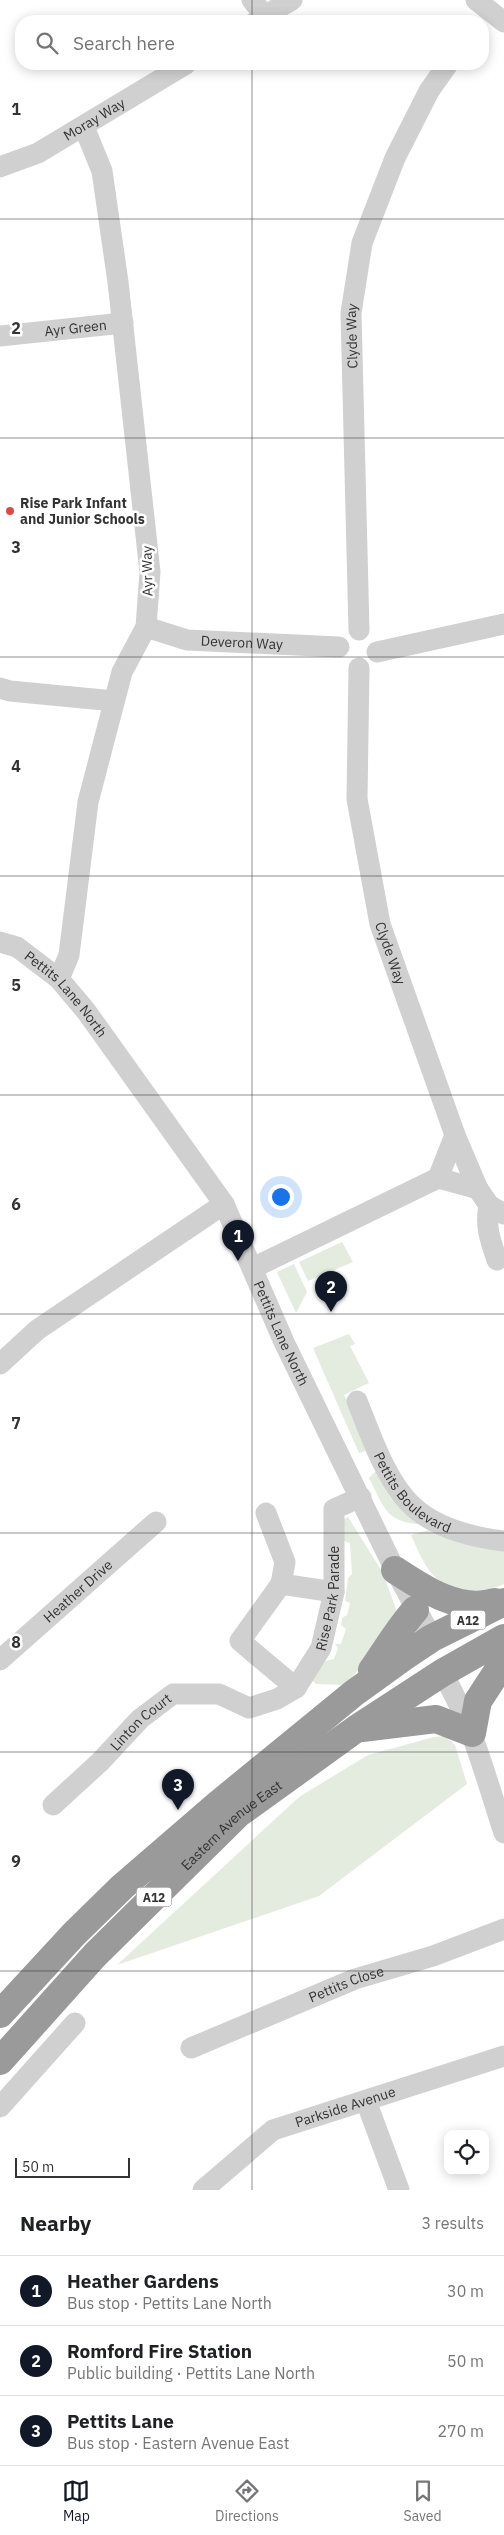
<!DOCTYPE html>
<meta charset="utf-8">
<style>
body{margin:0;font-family:"IBM Plex Sans",sans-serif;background:#f2f2f2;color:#202124}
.controls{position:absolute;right:15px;bottom:15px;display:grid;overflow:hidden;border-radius:10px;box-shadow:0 2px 12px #0003}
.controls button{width:45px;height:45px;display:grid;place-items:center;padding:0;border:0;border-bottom:1px solid #e0e0e0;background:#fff;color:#202124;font:25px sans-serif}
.scale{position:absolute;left:15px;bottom:12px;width:115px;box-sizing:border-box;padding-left:5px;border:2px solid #333;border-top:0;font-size:14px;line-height:18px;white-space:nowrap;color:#333;-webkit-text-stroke:4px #fff;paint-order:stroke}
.you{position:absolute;left:280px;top:1196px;width:18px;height:18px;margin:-12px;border:4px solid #fff;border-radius:50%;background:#1a73e8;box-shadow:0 0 0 8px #1a73e833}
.badge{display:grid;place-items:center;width:32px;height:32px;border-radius:50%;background:#111827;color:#fff;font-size:16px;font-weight:700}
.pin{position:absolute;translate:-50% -41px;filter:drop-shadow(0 1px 2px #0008)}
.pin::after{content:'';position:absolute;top:26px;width:18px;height:15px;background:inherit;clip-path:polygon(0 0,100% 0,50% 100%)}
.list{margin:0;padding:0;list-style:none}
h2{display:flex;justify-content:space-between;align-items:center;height:65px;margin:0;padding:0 20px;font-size:21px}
h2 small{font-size:16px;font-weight:400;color:#757577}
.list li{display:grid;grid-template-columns:32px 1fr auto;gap:15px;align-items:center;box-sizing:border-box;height:70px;padding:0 20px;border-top:1px solid #e0e0e0}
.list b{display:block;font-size:19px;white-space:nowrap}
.list p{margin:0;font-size:16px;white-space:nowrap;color:#757577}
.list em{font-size:16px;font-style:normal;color:#757577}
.icon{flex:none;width:28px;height:28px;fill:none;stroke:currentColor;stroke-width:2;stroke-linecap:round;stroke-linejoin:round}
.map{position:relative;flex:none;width:504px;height:2190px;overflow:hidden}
.search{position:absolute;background:#fff;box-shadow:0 2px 12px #0003;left:15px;right:15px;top:15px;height:55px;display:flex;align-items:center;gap:12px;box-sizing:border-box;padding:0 18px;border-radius:20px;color:#757577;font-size:19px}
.sheet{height:275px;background:#fff}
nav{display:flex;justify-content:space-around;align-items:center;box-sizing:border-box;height:70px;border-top:1px solid #e0e0e0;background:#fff;font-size:14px;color:#757577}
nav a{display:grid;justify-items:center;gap:2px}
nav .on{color:#111827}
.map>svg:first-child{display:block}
.green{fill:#e4ebdf}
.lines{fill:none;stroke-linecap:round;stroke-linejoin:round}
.minor{stroke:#d0d0d0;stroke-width:21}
.highway{stroke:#9a9a9a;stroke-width:28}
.grid{fill:none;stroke:#333;stroke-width:1;stroke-opacity:0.55}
.poi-dot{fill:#d84b46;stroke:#fff;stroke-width:2}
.labels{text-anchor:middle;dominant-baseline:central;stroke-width:5;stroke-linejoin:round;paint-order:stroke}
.shield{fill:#fff;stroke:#707070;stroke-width:1}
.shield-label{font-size:12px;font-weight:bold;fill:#333}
.street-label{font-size:14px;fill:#333;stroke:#fff}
.poi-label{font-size:14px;font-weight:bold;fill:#333;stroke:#fff;text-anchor:start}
.grid-label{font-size:16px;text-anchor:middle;font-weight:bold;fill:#333;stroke:#fff;stroke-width:5;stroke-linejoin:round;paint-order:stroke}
</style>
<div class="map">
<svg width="504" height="2190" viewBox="0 0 504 2190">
<rect width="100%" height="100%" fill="#fff"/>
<g class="green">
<path d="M342,1242L353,1262L308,1281L299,1262Z"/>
<path d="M294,1264L307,1292L296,1313L277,1272Z"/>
<path d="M349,1334L355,1344L350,1346L369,1383L344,1395L369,1438V1446L365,1451L359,1453L313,1348Z"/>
<path d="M376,1471L426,1525C385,1522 386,1511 369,1478Z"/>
<path d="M348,1517L383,1573L397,1612L388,1636L345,1685L316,1684L311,1679L312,1675L326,1661L334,1659L338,1648L335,1644H341L346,1629L341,1625L342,1618L347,1615L350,1603L345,1601L348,1578L352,1574L350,1543L344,1541V1519Z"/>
<path d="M432,1529L504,1550V1584C482,1594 452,1594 434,1576C424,1566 417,1548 411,1535Z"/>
<path d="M445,1736L455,1745L467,1784L319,1896L117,1965L299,1797L368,1755L434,1737Z"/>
</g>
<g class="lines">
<g class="minor">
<path d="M252,0L265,16"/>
<path d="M476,0L504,22"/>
<path d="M256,21L292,0"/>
<path id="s1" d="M0,167L38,153L186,64"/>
<path id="s2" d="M0,336L123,323"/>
<path id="s3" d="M146,627L187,640L339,647"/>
<path id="s4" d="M359,630L351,313L362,243L395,158L429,91L448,64"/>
<path d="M377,652L504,624"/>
<path id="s5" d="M359,668L357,799L380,924L455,1135L478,1189L489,1205L504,1214"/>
<path d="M0,688L10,691L114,701"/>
<path id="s6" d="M0,942L17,947L59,979L86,1011L224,1204L284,1342L395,1570L432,1638"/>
<path d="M59,979L69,955L88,802L122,672L146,627L150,572L118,282L102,171L84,127"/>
<path d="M438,1178L478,1189"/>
<path d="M489,1205C485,1226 490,1240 497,1260"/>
<path d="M253,1268L438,1178L455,1135"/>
<path d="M0,1364L37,1330L224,1204"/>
<path id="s7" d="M357,1401C370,1433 382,1470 404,1497C427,1526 470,1537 504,1541"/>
<path d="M266,1513L285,1562L281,1584"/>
<path id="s8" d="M0,1660L156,1522"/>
<path d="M442,1673C472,1722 486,1778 504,1833"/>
<path d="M296,1688L240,1641L281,1584L334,1592"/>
<path id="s9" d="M53,1805L100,1762L140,1719L173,1694H219L249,1708L277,1699L296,1688L321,1648L334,1592V1509L361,1497"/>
<path id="s10" d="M191,2048L355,1979L433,1956L504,1929"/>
<path d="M366,2101L399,2190"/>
<path d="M0,2107L75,2023"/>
<path id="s11" d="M203,2190L273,2130L504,2056"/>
</g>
<g class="highway">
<path d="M395,1570C424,1589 459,1613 495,1602"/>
<path d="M372,1670C386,1650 399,1628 415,1610"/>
<path d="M362,1728L436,1719L472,1733L478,1701L504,1661"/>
<path d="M0,2014L74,1934L122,1887L217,1805L354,1693L408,1654L432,1638L504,1602"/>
<path id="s12" d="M0,2061L95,1955L238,1814L356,1729L442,1673L504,1638"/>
</g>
</g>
<path class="grid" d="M252,0V21M252,64V2190M0,219H504M0,438H504M0,657H504M0,876H504M0,1095H504M0,1314H504M0,1533H504M0,1752H504M0,1971H504"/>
<circle class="poi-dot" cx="10" cy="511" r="5"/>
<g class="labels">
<g class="shield">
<rect x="450.5" y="1610.5" width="35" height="19" rx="4"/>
<rect x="136.5" y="1887.5" width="35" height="19" rx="4"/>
</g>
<g class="shield-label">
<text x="468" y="1620">A12</text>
<text x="154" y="1897">A12</text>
</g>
<g class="street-label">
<text stroke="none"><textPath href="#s1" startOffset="106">Moray Way</textPath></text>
<text stroke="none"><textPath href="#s2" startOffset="76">Ayr Green</textPath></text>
<text stroke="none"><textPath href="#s4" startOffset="294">Clyde Way</textPath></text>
<text transform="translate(147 571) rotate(-91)">Ayr Way</text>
<text stroke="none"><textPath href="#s3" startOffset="98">Deveron Way</textPath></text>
<text stroke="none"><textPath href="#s5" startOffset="289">Clyde Way</textPath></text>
<text stroke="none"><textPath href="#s6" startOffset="86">Pettits Lane North</textPath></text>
<text stroke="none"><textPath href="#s6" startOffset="491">Pettits Lane North</textPath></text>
<text stroke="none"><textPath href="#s7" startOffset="110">Pettits Boulevard</textPath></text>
<text stroke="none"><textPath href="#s8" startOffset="104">Heather Drive</textPath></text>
<text stroke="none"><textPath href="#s9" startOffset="392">Rise Park Parade</textPath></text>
<text stroke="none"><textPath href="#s9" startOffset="121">Linton Court</textPath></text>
<text stroke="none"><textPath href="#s12" startOffset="331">Eastern Avenue East</textPath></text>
<text stroke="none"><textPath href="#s10" startOffset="168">Pettits Close</textPath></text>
<text stroke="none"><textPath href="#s11" startOffset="168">Parkside Avenue</textPath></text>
</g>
<g class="poi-label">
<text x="20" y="503">Rise Park Infant<tspan x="20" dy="16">and Junior Schools</tspan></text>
</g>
</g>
<g class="grid-label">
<text x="16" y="115">1</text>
<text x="16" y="334">2</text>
<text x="16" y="553">3</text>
<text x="16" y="772">4</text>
<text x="16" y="991">5</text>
<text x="16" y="1210">6</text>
<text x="16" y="1429">7</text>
<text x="16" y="1648">8</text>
<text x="16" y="1867">9</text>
</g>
</svg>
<div class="controls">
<button><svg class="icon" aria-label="locate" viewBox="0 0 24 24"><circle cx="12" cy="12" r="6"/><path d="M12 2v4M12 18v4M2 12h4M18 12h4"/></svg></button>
</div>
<div class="scale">50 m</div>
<div class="you"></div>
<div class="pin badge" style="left:238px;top:1261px">1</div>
<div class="pin badge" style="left:331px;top:1312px">2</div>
<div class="pin badge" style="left:178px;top:1810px">3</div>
<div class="search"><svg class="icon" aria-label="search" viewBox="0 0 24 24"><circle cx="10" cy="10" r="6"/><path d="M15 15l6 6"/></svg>Search here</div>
</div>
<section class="sheet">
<h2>Nearby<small>3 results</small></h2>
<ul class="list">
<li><span class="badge">1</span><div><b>Heather Gardens</b><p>Bus stop · Pettits Lane North</p></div><em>30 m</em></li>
<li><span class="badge">2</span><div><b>Romford Fire Station</b><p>Public building · Pettits Lane North</p></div><em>50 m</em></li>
<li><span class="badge">3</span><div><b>Pettits Lane</b><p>Bus stop · Eastern Avenue East</p></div><em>270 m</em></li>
</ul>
</section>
<nav>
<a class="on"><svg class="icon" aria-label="map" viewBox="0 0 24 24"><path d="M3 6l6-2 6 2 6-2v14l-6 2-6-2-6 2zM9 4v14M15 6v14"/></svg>Map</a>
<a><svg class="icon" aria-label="directions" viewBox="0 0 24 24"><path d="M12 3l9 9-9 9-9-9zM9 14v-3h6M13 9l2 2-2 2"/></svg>Directions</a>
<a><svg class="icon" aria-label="saved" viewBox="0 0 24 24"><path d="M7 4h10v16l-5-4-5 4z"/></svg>Saved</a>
</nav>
